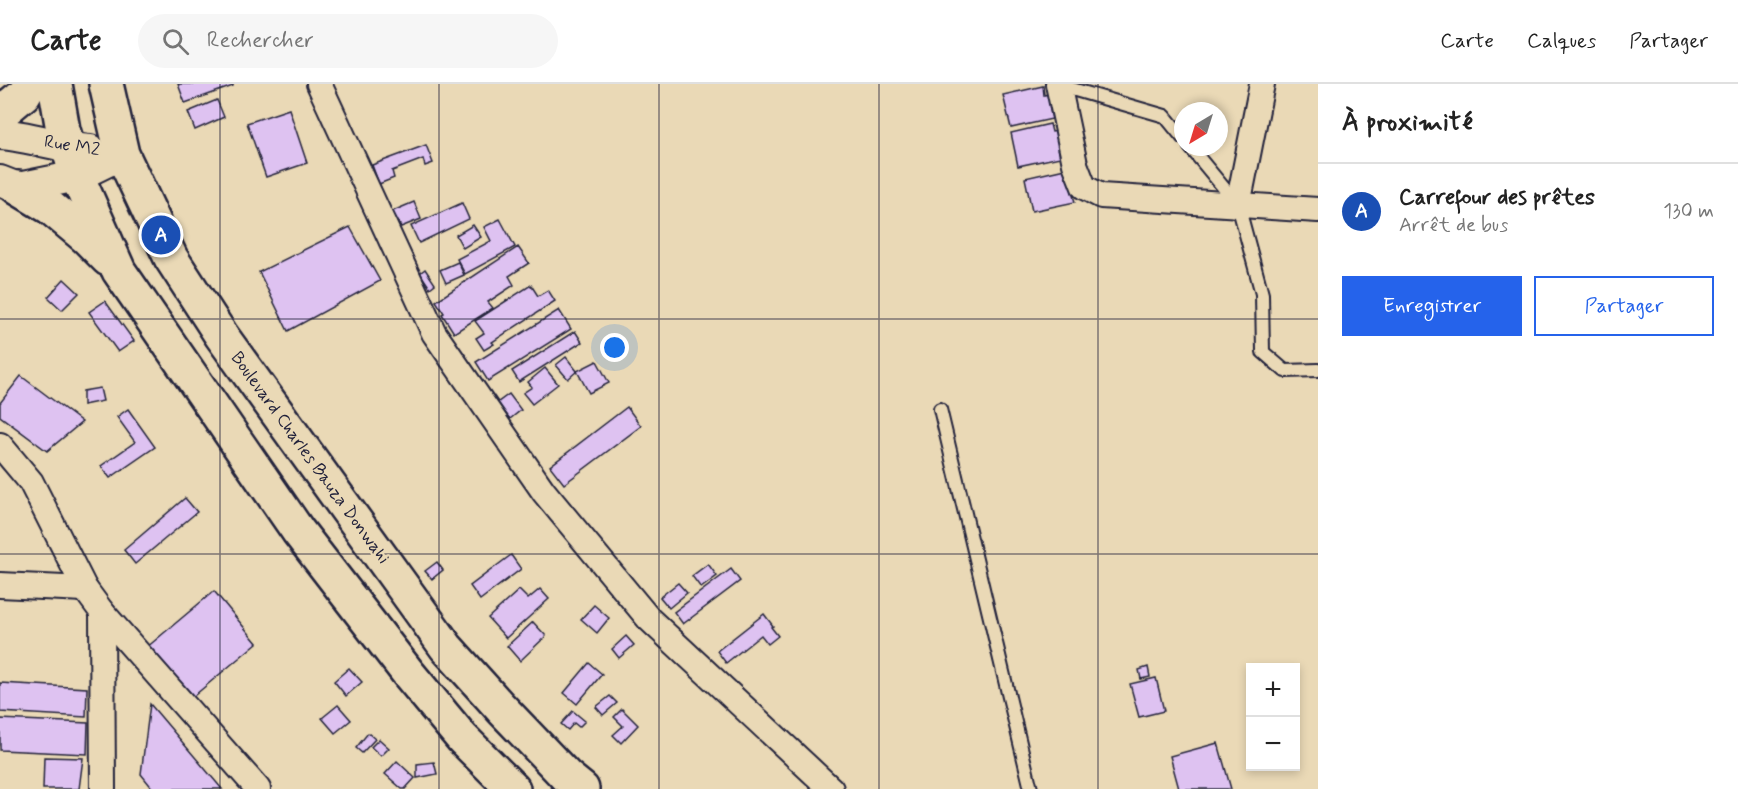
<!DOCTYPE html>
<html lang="fr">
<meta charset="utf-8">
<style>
body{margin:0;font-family:Mynerve,sans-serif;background:#f6f6f6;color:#222}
.controls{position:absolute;right:18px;bottom:18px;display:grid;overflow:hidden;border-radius:0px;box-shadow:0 3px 9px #0003}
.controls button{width:54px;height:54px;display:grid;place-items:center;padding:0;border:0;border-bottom:2px solid #e0e0e0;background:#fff;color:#222;font:30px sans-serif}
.compass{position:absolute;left:1174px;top:18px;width:54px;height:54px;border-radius:50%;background:#fff;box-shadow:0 3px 9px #0003;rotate:218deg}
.you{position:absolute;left:615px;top:264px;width:21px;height:21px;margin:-15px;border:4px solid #fff;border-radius:50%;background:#1a73e8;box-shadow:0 0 0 9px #1a73e833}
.badge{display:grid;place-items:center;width:39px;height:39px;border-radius:50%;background:#2563eb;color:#fff;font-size:20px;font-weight:700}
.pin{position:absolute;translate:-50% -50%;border:3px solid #fff;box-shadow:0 2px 6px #0006}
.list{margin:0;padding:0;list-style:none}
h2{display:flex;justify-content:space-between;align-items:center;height:78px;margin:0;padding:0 24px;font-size:26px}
h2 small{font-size:20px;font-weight:400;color:#767676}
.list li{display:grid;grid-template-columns:39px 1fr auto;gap:18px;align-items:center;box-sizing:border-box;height:96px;padding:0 24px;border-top:2px solid #e0e0e0}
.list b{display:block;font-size:22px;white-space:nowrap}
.list p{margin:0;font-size:20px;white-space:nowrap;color:#767676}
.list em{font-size:20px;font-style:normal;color:#767676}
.actions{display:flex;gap:12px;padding:18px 24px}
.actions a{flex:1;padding:14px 0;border:2px solid #2563eb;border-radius:0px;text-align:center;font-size:21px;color:#2563eb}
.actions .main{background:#2563eb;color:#fff}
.icon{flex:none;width:33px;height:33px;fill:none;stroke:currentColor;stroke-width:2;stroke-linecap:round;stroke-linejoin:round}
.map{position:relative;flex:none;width:1318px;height:705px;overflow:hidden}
header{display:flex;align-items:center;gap:36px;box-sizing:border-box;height:84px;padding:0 30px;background:#fff;border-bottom:2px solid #e0e0e0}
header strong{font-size:28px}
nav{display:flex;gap:33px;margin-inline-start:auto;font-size:21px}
.search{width:420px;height:54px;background:#f6f6f6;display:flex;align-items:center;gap:15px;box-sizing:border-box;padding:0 21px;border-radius:33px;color:#767676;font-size:22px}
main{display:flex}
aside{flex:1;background:#fff}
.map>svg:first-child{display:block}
.building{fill:#dec2f1;stroke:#22223b;stroke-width:1.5}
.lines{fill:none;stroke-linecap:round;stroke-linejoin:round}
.service-casing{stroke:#22223b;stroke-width:16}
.minor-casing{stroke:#22223b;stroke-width:28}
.tertiary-casing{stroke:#22223b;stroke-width:34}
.secondary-casing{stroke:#22223b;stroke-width:38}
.service{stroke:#ead9b6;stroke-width:12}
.minor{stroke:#ead9b6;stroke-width:24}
.tertiary{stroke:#ead9b6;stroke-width:30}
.secondary{stroke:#ead9b6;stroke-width:33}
.grid{fill:none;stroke:#22223b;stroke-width:1.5;stroke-opacity:0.55}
.labels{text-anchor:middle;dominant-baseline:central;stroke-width:4.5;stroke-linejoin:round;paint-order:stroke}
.street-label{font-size:18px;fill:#22223b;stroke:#ead9b6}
</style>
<header>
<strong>Carte</strong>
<div class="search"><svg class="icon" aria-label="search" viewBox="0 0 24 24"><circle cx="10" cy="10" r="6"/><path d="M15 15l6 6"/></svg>Rechercher</div>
<nav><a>Carte</a><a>Calques</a><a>Partager</a></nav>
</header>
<main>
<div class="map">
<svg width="1318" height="705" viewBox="0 0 1318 705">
<rect width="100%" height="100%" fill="#ead9b6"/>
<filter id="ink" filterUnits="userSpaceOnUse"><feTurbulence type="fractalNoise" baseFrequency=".0167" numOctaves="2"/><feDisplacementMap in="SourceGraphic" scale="12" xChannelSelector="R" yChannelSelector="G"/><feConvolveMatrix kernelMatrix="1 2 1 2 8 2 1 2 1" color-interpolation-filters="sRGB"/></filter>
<g filter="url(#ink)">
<g class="building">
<path d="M178,0H233V2L185,19Z"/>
<path d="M1043,2L1044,11L1053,9L1057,24L1050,26L1052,35L1011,44L1003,11Z"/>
<path d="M217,16L224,33L195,46L188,28Z"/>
<path d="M289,25L307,79L266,93L247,39Z"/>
<path d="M1050,40L1052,48L1060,47L1064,62L1058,63L1060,73L1018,82L1011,49Z"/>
<path d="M426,61L433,79L425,82L423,75L392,87L394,94L379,100L372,81Z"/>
<path d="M1065,85L1066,93L1075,91L1078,106L1072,108L1075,118L1032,127L1025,94Z"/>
<path d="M414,118L421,135L401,143L393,127Z"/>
<path d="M462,119L469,135L419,159L411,142Z"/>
<path d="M500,135L515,163L465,190L457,175L491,157L484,143Z"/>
<path d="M473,141L481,153L463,164L456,151Z"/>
<path d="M350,143L380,197L288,247L259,188Z"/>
<path d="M518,163L529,179L509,192L514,201L488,218L493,224L454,249L442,230L444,229L436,217Z"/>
<path d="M458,178L464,191L446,199L440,186Z"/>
<path d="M425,185L435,200L430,204L420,189Z"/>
<path d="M64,195L79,209L62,226L48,213Z"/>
<path d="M531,201L538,212L548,206L555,217L492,258L494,260L484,266L476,254L484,249L475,237Z"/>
<path d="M105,217L134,257L118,268L89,228Z"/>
<path d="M559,226L571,245L488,297L476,278Z"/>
<path d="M575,247L582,258L519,298L512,287Z"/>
<path d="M566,273L577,287L568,295L556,281Z"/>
<path d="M597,277L609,299L589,309L577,287Z"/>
<path d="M545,284L558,300L532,320L523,309L532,303L528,298Z"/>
<path d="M21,292L82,338L47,367L0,332V319Z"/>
<path d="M100,304L103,317L83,321V307Z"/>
<path d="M509,310L521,326L510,335L497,319Z"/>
<path d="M627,323L641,342L564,400L550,382Z"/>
<path d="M128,325L155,363L110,394L101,382L135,358L117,333Z"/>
<path d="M185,414L197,428L135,480L124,466Z"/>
<path d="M511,471L521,485L480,516L470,502Z"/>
<path d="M437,478L443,486L432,495L425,487Z"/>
<path d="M708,480L717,492L701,504L692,492Z"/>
<path d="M731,485L740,497L683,540L674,528Z"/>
<path d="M678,499L687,509L669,524L660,513Z"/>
<path d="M540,505L549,515L506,554L488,534L519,506L528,515Z"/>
<path d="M214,507L257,559L189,616L146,564Z"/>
<path d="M594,521L609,534L597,549L581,535Z"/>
<path d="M764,530L773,542L771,543L778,552L768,560L761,551L726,579L717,567Z"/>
<path d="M533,538L546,552L520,577L507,562Z"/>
<path d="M626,552L634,561L619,574L612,565Z"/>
<path d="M589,579L602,590L577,620L564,609Z"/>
<path d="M1148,583L1150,593L1141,595L1139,586Z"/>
<path d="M349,584L362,598L346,612L334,597Z"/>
<path d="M1156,594L1164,627L1139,633L1130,600Z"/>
<path d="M0,599L87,604L86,633L0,628Z"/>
<path d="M610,612L617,619L603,631L596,623Z"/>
<path d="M150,620L222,705H153L141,690Z"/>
<path d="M338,621L351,636L335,649L322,634Z"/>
<path d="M622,625L638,641L621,659L613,651L623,642L614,633Z"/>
<path d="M573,627L585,637L579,643L574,639L568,646L561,640Z"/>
<path d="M0,635L88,639L87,670L0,666Z"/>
<path d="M368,649L375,655L362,669L356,664Z"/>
<path d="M379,655L389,664L381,672L371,663Z"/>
<path d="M1218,659L1231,705H1179L1170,672Z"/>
<path d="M44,673L83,674L79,705H43Z"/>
<path d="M397,677L415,694L405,705H402L385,690Z"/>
<path d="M434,678L437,690L417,694V680Z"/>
</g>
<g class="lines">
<g class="service-casing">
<g id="service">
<path d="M1058,1L1165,32L1183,54"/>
<path d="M1190,63L1238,121L1262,210L1263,268L1285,287L1318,286"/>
<path d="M940,325L1031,705"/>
</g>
</g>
<g class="minor-casing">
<g id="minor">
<path d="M319,0L434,249L544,408L649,535L831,705"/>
<path d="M1058,0L1075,80L1084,103L1101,112L1318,126"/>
<path d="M1238,121L1262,0"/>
<path d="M0,361L31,398L85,505L102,528L258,705"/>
<path d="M0,501L85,505"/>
<path d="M102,528L103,705"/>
</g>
</g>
<g class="tertiary-casing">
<g id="tertiary">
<path d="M0,50C30,52 59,63 90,66"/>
<path d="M0,97L18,104L77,92L122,70"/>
</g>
</g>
<g class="secondary-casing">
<g id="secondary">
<path d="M55,0L63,46L77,92L119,187L298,447L408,589L462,654L513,705"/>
<path d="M106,0L122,70L171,174L221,251L446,563L501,624L566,692L582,705"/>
<path d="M0,30L24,10L30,0"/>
<path d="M18,104L51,124L87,154L108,175"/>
</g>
</g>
<use href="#service" class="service"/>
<use href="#minor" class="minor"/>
<use href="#tertiary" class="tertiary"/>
<use href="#secondary" class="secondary"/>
</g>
</g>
<path class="grid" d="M220,0V705M439,0V705M659,0V705M879,0V705M1098,0V705M0,235H1318M0,470H1318"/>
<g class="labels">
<g class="street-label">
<text transform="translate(72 62) rotate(9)">Rue M2</text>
<text transform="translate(310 374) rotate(54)">Boulevard Charles Bauza Donwahi</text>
</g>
</g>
</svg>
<div class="controls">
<button>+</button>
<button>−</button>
</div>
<svg class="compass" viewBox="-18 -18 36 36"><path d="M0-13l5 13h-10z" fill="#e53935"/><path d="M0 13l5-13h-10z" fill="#767676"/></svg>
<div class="you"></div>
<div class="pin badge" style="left:161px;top:151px;background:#1a4fb4">A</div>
</div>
<aside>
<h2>À proximité<small></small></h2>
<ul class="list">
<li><span class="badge" style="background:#1a4fb4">A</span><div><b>Carrefour des prêtes</b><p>Arrêt de bus</p></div><em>130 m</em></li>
</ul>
<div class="actions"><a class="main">Enregistrer</a><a>Partager</a></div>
</aside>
</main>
